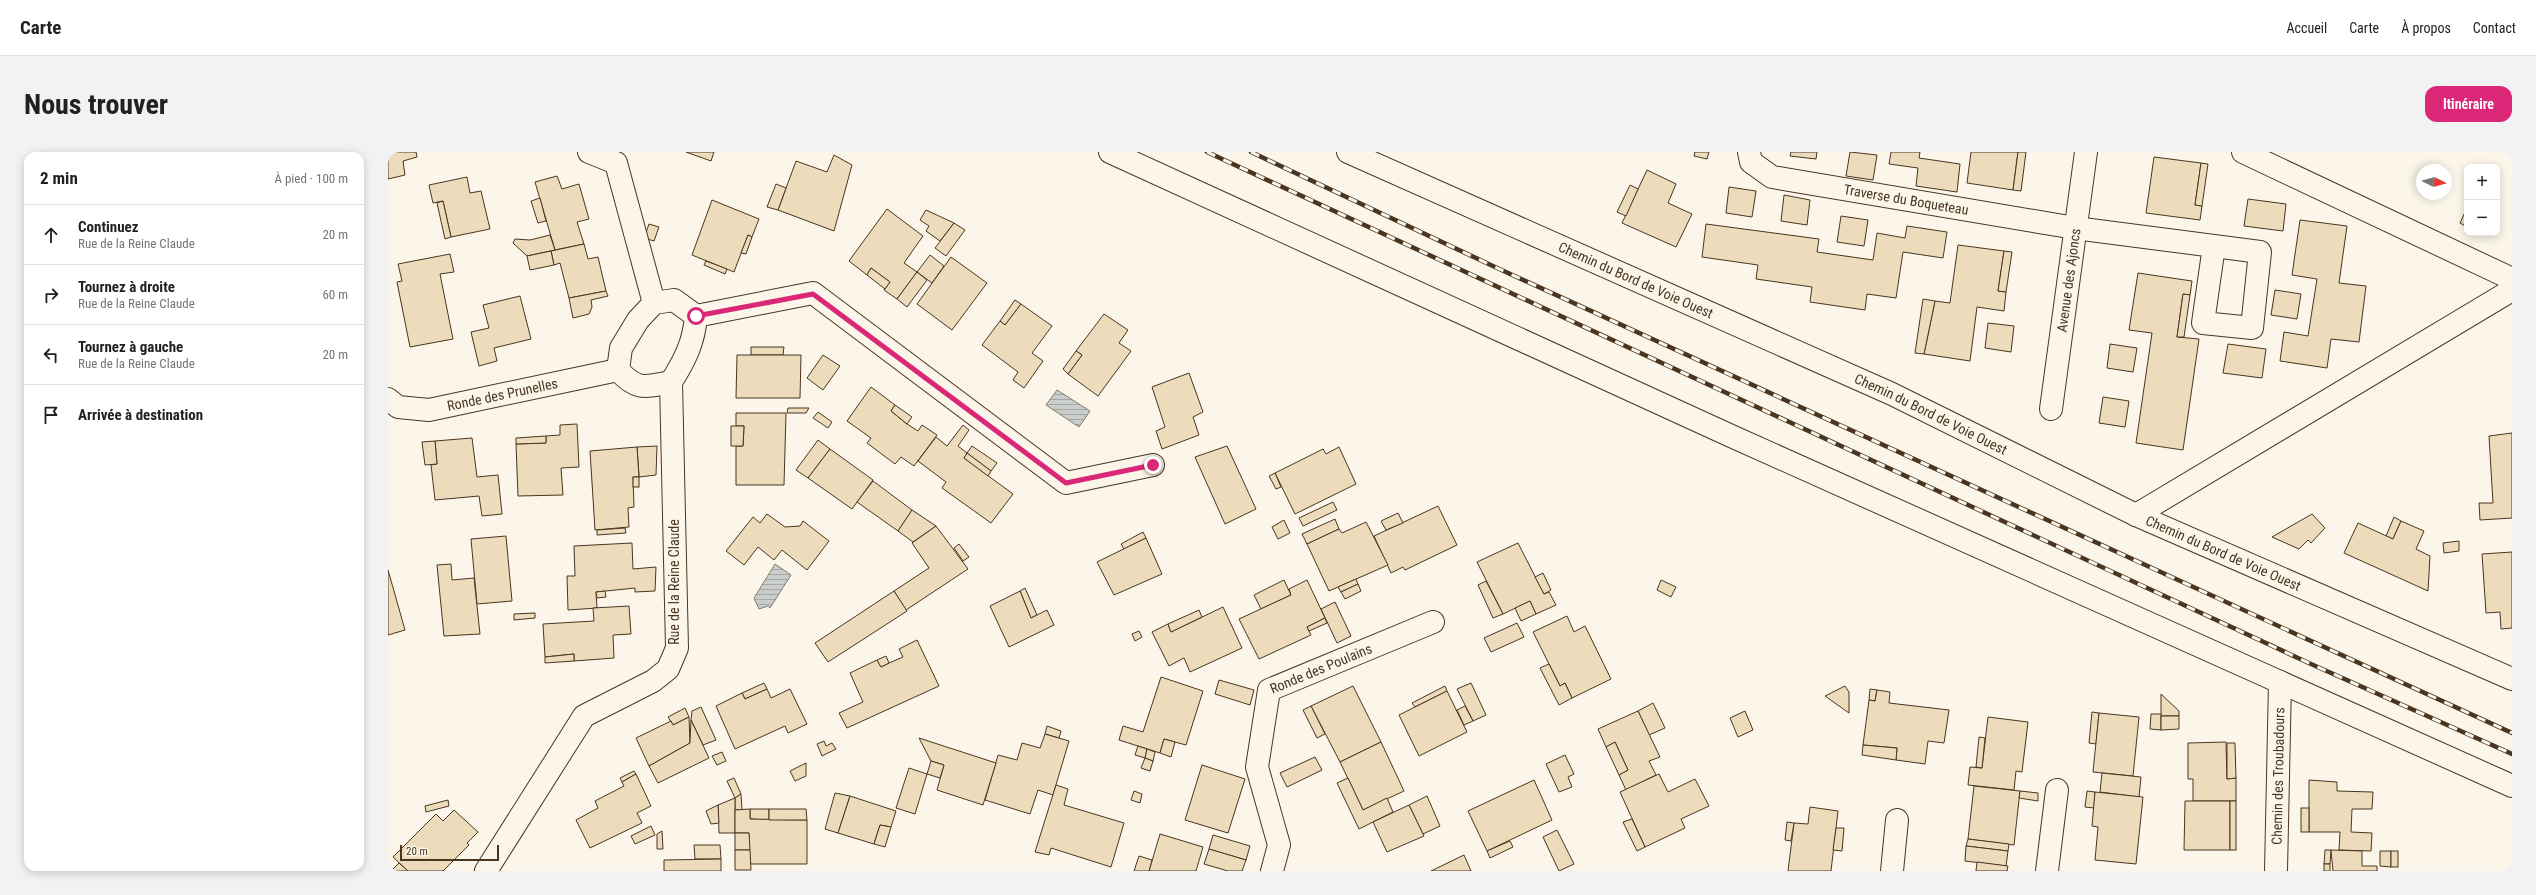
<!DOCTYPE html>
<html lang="fr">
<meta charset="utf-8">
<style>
body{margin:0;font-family:"Roboto Condensed",sans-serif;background:#f2f2f2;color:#202124}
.controls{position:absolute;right:12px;top:12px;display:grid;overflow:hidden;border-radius:8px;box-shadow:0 2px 10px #0003}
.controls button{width:36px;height:36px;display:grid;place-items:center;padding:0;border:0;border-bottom:1px solid #e0e0e0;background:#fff;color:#202124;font:20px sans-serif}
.compass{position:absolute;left:2028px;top:12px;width:36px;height:36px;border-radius:50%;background:#fff;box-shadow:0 2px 10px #0003;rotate:96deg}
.scale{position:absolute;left:12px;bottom:10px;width:99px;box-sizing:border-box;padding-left:4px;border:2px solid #4a3520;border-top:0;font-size:11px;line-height:14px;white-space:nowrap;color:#4a3520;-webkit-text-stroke:3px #fbf6e9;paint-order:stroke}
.stop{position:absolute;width:12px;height:12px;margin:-9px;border:3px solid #db2777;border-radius:50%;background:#fff}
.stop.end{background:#db2777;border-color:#fff;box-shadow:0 1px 4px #0008}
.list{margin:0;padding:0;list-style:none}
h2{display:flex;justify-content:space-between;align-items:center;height:52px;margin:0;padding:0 16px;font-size:17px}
h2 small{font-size:13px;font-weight:400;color:#757577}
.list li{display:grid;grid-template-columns:26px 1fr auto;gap:12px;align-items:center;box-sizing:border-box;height:60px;padding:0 16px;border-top:1px solid #e0e0e0}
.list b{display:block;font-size:15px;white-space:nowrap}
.list p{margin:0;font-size:13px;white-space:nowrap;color:#757577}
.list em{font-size:13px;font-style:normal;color:#757577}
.icon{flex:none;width:22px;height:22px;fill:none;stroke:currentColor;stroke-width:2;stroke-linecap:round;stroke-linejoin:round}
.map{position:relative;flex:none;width:2124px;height:719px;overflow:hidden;border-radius:12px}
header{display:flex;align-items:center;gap:24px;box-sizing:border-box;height:56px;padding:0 20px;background:#fff;border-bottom:1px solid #e0e0e0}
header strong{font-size:19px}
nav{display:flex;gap:22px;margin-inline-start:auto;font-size:14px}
.intro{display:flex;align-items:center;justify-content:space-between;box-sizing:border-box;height:96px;padding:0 24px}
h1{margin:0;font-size:28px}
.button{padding:10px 18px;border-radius:12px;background:#db2777;color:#fff;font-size:14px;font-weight:700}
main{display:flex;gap:24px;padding:0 24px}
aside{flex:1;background:#fff;border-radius:12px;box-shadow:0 2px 10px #0003}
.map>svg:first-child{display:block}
.water{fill:url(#water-rules);stroke:#887966}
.building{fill:#ecdcbc;stroke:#4a3520}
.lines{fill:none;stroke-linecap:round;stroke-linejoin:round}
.minor-casing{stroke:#4a3520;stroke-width:24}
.minor{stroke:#fbf6e9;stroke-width:22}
.rail-casing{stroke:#4a3520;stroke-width:4.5}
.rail{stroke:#fbf6e9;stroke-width:3;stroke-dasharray:9;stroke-linecap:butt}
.route{stroke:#db2777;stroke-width:5}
.labels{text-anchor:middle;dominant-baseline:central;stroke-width:3;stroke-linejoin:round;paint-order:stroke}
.street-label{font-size:14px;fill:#4a3520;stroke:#fbf6e9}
</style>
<header>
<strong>Carte</strong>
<nav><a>Accueil</a><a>Carte</a><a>À propos</a><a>Contact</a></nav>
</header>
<div class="intro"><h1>Nous trouver</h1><a class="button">Itinéraire</a></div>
<main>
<aside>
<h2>2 min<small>À pied · 100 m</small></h2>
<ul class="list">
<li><svg class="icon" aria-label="ahead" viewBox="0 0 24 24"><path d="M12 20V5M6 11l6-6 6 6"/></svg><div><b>Continuez</b><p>Rue de la Reine Claude</p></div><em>20 m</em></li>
<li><svg class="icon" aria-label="right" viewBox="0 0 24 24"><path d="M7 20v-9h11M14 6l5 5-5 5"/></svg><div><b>Tournez à droite</b><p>Rue de la Reine Claude</p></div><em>60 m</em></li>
<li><svg class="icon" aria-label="left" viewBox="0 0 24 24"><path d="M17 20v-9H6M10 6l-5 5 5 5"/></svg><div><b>Tournez à gauche</b><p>Rue de la Reine Claude</p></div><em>20 m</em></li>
<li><svg class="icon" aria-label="arrive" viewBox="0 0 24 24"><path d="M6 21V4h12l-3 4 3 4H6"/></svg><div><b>Arrivée à destination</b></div></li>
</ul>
</aside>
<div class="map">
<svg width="2124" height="719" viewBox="0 0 2124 719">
<defs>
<pattern id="water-rules" width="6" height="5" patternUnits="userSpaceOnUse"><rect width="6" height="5" fill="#c9cecd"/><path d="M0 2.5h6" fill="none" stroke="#a5a8a6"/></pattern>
</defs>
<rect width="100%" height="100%" fill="#fbf6e9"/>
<g class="water">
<path d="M669,238L702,259L691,275L658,253Z"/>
<path d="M387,412L403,423L382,456L380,454L371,457L366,446Z"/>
</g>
<g class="building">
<path d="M0,0H28L29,5L15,9L17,23L0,27Z"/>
<path d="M298,0H326L323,9Z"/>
<path d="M1307,0H1321L1319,7L1306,4Z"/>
<path d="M1403,0H1429L1428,7L1402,4Z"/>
<path d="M1462,0L1489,3L1485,28L1458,24Z"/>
<path d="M1503,0H1532L1531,6L1572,12L1569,40L1528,34L1530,16L1501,12Z"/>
<path d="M1583,0H1630L1625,38L1579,31Z"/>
<path d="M1630,0H1638L1633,39L1625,38Z"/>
<path d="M446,3L464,13L446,79L390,58L408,9L439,20Z"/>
<path d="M1766,5L1813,11L1807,53L1814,54L1812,68L1758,61Z"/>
<path d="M1813,11L1820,12L1814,54L1807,53Z"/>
<path d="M1259,18L1288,32L1280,51L1304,62L1288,95L1234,71Z"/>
<path d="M169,24L174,37L191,32L201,67L189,70L196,92L167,98L147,30Z"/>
<path d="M79,25L82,41L93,39L102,77L63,85L55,49L45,51L41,33Z"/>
<path d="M388,32L398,36L390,58L379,55Z"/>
<path d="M1242,33L1250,37L1238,64L1229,60Z"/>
<path d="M1341,35L1368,39L1364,65L1338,61Z"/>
<path d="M1396,43L1422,48L1419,73L1393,69Z"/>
<path d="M152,46L158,69L150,71L143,49Z"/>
<path d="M1860,47L1898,52L1895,79L1856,74Z"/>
<path d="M324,48L371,67L364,85L360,83L346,120L304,103Z"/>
<path d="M55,49L63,85L57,87L49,51Z"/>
<path d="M499,57L535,84L516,111L529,120L509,147L496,138L502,130L483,116L479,123L461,109Z"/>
<path d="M538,58L566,71L552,89L538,79L541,74L532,68Z"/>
<path d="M2078,58L2079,59V75L2072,71Z"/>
<path d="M1453,64L1480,68L1476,94L1449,90Z"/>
<path d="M1912,68L1959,74L1951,131L1978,134L1971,190L1943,187L1939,216L1892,209L1896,180L1920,184L1929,127L1904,123Z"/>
<path d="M566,71L577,78L558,104L547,96Z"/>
<path d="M261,72L271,75L266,89L256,86Z"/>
<path d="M1318,72L1431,87L1429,100L1485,108L1489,81L1517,86L1519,74L1559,80L1555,106L1515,100L1508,146L1479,142L1477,158L1422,150L1424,135L1368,127L1370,113L1314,105Z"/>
<path d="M162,83L167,98L139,104L125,91L127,87L142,88Z"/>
<path d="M360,83L364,85L358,102L353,101Z"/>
<path d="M196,92L200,107L210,105L218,139L181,146L172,111L166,113L163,99Z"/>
<path d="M1570,93L1616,99L1610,139L1618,140L1616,159L1589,155L1582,209L1536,202L1547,149L1562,151Z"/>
<path d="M163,99L166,113L142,118L139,104Z"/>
<path d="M1616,99L1624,100L1618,140L1610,139Z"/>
<path d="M62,102L66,120L52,122L65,187L22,195L9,130L14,129L10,112Z"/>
<path d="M542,103L556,114L544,131L529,120Z"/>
<path d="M563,105L599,131L564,178L529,152Z"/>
<path d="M318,109L339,117L337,122L316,113Z"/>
<path d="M483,116L502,130L497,137L479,123Z"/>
<path d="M529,120L539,128L519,155L509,147Z"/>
<path d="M1750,121L1804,129L1802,143L1795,142L1789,185L1811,187L1795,298L1748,291L1764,181L1741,178Z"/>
<path d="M1887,138L1913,142L1909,167L1883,163Z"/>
<path d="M218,139L220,144L203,148L204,155L201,162L185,166L181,146Z"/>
<path d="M1795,142L1802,143L1796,185H1789Z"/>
<path d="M132,144L143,187L106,196L109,209L91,214L83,180L101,176L95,153Z"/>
<path d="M1535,147L1547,149L1536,202L1527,201Z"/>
<path d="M627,148L633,152L617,173L612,169Z"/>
<path d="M633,152L664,174L644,201L655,209L636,236L625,228L630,220L594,193L612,169L617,173Z"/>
<path d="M716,162L740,178L731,191L743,199L710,244L680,222L694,203L688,199Z"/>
<path d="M1600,171L1626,174L1623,200L1597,196Z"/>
<path d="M1722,192L1749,196L1745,220L1719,216Z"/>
<path d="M1840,192L1878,197L1874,226L1835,221Z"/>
<path d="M363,195H396L395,203H363Z"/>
<path d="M688,199L694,203L680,222L675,217Z"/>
<path d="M349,203H413L412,246H348Z"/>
<path d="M435,203L452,214L435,238L419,226Z"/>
<path d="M801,221L815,260L805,265L811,283L774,297L768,279L777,275L764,235Z"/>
<path d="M483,235L507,253L503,259L519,272L530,279L534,273L549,283L526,314L513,305L507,312L479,291L483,286L459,269Z"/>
<path d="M1715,245L1741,249L1737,275L1711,271Z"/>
<path d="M507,253L524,265L519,272L503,259Z"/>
<path d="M400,256H421L418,261H399Z"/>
<path d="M430,260L444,270L440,276L425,266Z"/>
<path d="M348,261H398L396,333H348V294H355L356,274H348Z"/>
<path d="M189,272L191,315L173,316L175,343L130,344L128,292L158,291V284L172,283V273Z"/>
<path d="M575,273L581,278L570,294L579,301L576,306L625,342L603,371L554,336L558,330L530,309L548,285L559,294Z"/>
<path d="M343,274H356L355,294H343Z"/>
<path d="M2124,281V366L2092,368L2091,351H2105L2101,284Z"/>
<path d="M158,284V291L128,292V286Z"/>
<path d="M84,286L89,325L110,323L114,362L94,364L91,344L47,348L43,313L49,312L47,289Z"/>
<path d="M430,288L442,297L420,326L408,318Z"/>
<path d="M47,289L49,312L37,313L34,290Z"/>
<path d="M269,294L268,323L251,325L249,295Z"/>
<path d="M584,294L609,311L603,319L579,301Z"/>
<path d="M839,294L868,357L837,372L807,305Z"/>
<path d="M249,295L251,325H245L246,355L240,356L241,375L207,378L202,299Z"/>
<path d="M951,295L968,332L907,362L887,321L935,297L938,302Z"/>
<path d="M442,297L485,328L464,357L420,326Z"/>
<path d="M579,301L603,319L600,324L576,306Z"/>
<path d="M887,321L893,335L888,337L881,324Z"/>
<rect x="245" y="325" width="6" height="10"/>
<path d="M485,329L524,358L510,379L469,350Z"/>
<path d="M945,350L949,358L915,374L911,366Z"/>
<path d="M1050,354L1069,393L1017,418L1015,415L1003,421L986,384Z"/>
<path d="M524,358L548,374L525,390L510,379Z"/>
<path d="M1010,361L1015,371L998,378L993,369Z"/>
<path d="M379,362L397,375L412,374L415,369L441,389L419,418L394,398L386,408L370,395L356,413L338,399L365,365L372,371Z"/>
<path d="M1924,362L1937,376L1923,391L1920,388L1911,397L1884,385Z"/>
<path d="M2006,365L2013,369L2005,387L1998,384Z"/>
<path d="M947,367L951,377L919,392L914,382Z"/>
<path d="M896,368L902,381L890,387L884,375Z"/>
<path d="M2013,369L2036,379L2028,397L2042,404L2040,439L1956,401L1970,371L2005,387Z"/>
<path d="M978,370L1000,413L941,439L919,392L951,377L954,381Z"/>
<path d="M548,374L580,417L518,458L506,439L541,416L524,391Z"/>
<path d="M237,376L238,381L209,383V378Z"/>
<path d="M755,380L758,386L736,397L733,392Z"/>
<path d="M118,384L124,449L89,452L83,387Z"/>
<path d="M758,386L774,422L726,443L709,410Z"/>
<path d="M2071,389V399L2056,401L2055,391Z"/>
<path d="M244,391L245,417L268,415L267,439L247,440V436L208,440L209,456L180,458L179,424H187L186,394Z"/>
<path d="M1130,391L1156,442L1161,440L1168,453L1148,462L1142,449L1115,462L1089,410Z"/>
<path d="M571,392L581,405L575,409L566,396Z"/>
<path d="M2124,400V476L2113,477L2112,460L2098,461L2094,402Z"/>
<path d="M63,412L64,428L86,426L92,482L56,484L49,413Z"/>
<path d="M0,418L17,478L0,483Z"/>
<path d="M1155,421L1163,438L1156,442L1147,425Z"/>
<path d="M968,427L970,432L953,440L950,435Z"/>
<path d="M896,428L903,443L873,457L866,443Z"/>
<path d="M919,428L937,466L919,475L923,483L871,507L851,467L903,443L901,437Z"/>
<path d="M1273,428L1288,435L1283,445L1269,438Z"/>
<path d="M1098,429L1115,462L1105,466L1090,433Z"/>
<path d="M970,432L973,439L957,447L953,440Z"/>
<path d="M637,436L649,463L643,466L632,439Z"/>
<path d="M217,439L218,445L209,446L208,440Z"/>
<path d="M506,439L519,459L440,510L427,491Z"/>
<path d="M632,439L643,466L659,458L666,473L621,495L602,454Z"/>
<path d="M1142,449L1148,462L1133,469L1127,456Z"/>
<path d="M947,450L963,484L949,491L933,457Z"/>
<path d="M241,454L243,482L225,483L226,506L186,509V502L157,505L155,472L206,469L205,456Z"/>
<path d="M835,455L854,496L802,520L796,506L781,514L764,480L780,472L783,480Z"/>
<path d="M811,458L814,465L783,480L780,472Z"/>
<path d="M147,461V466L126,468V462Z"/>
<path d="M1179,464L1186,480L1197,474L1223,527L1184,546L1177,531L1172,534L1145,480Z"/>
<path d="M937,466L939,471L921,479L919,475Z"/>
<path d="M1129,471L1136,485L1103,500L1096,486Z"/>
<path d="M751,479L754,485L747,489L744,482Z"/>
<path d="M529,488L551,534L459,576L451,561L475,550L462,521L489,508L493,515L501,511L515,505L511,497Z"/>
<path d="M186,502V509L157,511V505Z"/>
<path d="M498,504L501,511L493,515L489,508Z"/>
<path d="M1161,512L1172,534L1177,531L1184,546L1171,553L1152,516Z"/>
<path d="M773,525L815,539L798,593L776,587L772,601L731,588L735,574L755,580Z"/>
<path d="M831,528L866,538L862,553L827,542Z"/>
<path d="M376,531L379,537L357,547L354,541Z"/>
<path d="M1083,531L1098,563L1085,569L1069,537Z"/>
<path d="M965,534L993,590L952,610L923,554Z"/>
<path d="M1057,534L1059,539L1027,555L1024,551Z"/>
<path d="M1457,534L1461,540V561L1437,544Z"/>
<path d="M379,537L383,546L402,537L419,572L400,581L397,574L347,597L328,554L354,541L357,547Z"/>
<path d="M1482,537L1489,538L1487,549L1481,548Z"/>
<path d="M1489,538L1502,540L1501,551L1561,558L1556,591L1540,589L1537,612L1508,608L1509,596L1475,593L1481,548L1487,549Z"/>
<path d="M1059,539L1079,580L1031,604L1011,563Z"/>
<path d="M1773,542L1791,559V564H1773Z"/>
<path d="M1265,551L1277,576L1261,583L1250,559Z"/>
<path d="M923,554L937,582L929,586L915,558Z"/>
<path d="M1077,554L1085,569L1076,573L1069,558Z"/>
<path d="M313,555L328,588L315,593L303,568L304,559Z"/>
<path d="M297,556L301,565L285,573L280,565Z"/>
<path d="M1250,559L1272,605L1261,609L1268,623L1238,638L1231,623L1240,618L1227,590L1218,595L1210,577Z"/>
<path d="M1357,559L1365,578L1350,585L1342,566Z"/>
<path d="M1704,560L1711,561L1708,592L1701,591Z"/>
<path d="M1711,561L1751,565L1745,624L1705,620Z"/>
<path d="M1763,562H1773V578L1762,577Z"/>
<path d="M1773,564H1791V577L1773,578Z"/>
<path d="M301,565L302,591L261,614L248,586L283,569L285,573Z"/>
<path d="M1600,565L1640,570L1634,620L1628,619L1626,638L1580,633L1582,615L1594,616Z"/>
<path d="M303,568L321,606L270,631L261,614L302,591Z"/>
<path d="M659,574L673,579L671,586L657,582Z"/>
<path d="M657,582L681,589L665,643L650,638L642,662L597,648L610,603L629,608L634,591L652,596Z"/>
<path d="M1591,585L1597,586L1594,616L1588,615Z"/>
<path d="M531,586L608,611L595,653L549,638L556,613L543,609Z"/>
<path d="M776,587L787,590L783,605L772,601Z"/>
<path d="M436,589L438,594L444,591L448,597L434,604L429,592Z"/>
<path d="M993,590L1016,639L975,658L952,610Z"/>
<path d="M1227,590L1240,618L1231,623L1218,595Z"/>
<path d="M1838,590L1839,627L1848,626V649H1805V627H1800V591Z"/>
<path d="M1839,591H1847L1848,626L1839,627Z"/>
<path d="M1475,593L1509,596L1508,608L1474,603Z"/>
<path d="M750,594L759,597L757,606L747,603Z"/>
<path d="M759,597L767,600L765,609L757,606Z"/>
<path d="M334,600L338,609L329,613L324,604Z"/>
<path d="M1177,603L1186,622L1180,625L1184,635L1171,640L1158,612Z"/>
<path d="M927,605L934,618L899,635L892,621Z"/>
<path d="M757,606L765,609L762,619L753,616Z"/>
<path d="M543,609L556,613L552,626L539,622Z"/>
<path d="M418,611V624L407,629L402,619Z"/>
<path d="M814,613L857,627L840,681L797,668Z"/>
<path d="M521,616L539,622L527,662L508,656Z"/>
<path d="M246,619L248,622L234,630L232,626Z"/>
<path d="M1714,621L1753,625L1751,645L1712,640Z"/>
<path d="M248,622L263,654L249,661L254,671L202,696L188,668L210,656L207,649L236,634L234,630Z"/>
<path d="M1271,622L1280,640L1307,627L1321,654L1293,667L1297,676L1257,695L1232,640Z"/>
<path d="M346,626L353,642L347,646L339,629Z"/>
<path d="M960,626L975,658L999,646L1005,660L971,677L949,631Z"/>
<path d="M1146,628L1164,668L1099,699L1080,659Z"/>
<path d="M1921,628L1949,630V639L1985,640L1984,657H1964L1963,680L1984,681L1983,699L1951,698L1952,680H1921Z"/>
<path d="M668,633L680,637L676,653L736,671L723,715L663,696L661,703L647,700Z"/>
<path d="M1586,634L1632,639L1626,693L1580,687Z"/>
<path d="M746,639L754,642L752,651L743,648Z"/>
<path d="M1632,639L1650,641V649L1631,646Z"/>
<path d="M1699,639L1707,640L1706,656L1697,655Z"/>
<path d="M1707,640L1755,645L1748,712L1707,708L1710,675L1704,674Z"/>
<path d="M447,641L462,644L450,681L437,677Z"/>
<path d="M353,642L354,658H347V646Z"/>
<path d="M462,644L508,659L503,675L492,673L486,692L450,681Z"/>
<path d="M1039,644L1052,674L1035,682L1021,653Z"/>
<path d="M347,646V681H331L330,653Z"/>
<path d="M60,648L61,654L38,660L37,654Z"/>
<path d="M1797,649H1842V698H1796Z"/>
<rect x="1842" y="649" width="6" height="49"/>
<path d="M330,653L331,671L323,672L318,659Z"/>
<path d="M1021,653L1036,684L999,700L985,670Z"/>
<path d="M1422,655L1450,659L1443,719H1400L1406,671L1420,672Z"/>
<rect x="1913" y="656" width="8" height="24"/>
<path d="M362,657H381V668L362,667Z"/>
<path d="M362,657V667L419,668V712H362L361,681H347V658Z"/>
<path d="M381,657H418L419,668H381Z"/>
<path d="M66,658L90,680L79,691L81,693L55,719H20L5,705L48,662L55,669Z"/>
<path d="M1244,667L1257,695L1249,699L1235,670Z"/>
<path d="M1399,670L1406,671L1403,689L1397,688Z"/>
<path d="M492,673L503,675L497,695L486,692Z"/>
<path d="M263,674L267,683L247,692L243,684Z"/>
<path d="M1448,676H1456L1454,699L1445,698Z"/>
<path d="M1169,678L1186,712L1171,719L1155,685Z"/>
<path d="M274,679L275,697H269V682Z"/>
<path d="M347,681H361L362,698H347Z"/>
<path d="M772,682L815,695L808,719H761Z"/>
<path d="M825,683L862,694L858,708L821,697Z"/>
<path d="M1580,687L1621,692L1620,699L1578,694Z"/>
<path d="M1122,689L1125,695L1102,706L1099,699Z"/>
<path d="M306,693H332L333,707H307Z"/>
<path d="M1578,694L1620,699L1618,714L1577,709Z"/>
<path d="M821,697L858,708L854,719H840L816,712Z"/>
<path d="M347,698H362L363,718H347Z"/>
<path d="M1937,698H1943L1942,712H1936Z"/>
<path d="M1943,698L1974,699V714H1989V719H1945Z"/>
<path d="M1992,699H2003V715L1992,714Z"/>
<rect x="2003" y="699" width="7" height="16"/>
<path d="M1076,703L1083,719H1043Z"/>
<path d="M751,704L764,708L761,719H746Z"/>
<path d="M333,707V719H276V708Z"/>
<path d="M1589,710L1620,714L1619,719H1588Z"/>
<path d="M11,711L20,719H3Z"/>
<rect x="1936" y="712" width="6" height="7"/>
</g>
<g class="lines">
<g class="minor-casing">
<g id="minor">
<path d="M201,0L228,11L266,151"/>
<path d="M722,0L1341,283L2124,634"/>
<path id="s1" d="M960,0L1504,242L1748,363L2124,527"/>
<path id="s2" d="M1361,0L1363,10L1384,25L1687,76L1872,100L1864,176L1815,171L1826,94"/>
<path d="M1855,0L2124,127"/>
<path d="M286,148L308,164C306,190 297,208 283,230C257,235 249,239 230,218L233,196L250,168L266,151Z"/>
<path d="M308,164L425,141L678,331L765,313"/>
<path id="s3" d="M0,247L10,255L41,258L230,218"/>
<path id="s4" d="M1663,257L1698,0"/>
<path d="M1748,363L2124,138"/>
<path d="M98,719L196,564L265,529L280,517L289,496L283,230"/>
<path id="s5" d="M884,719L891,693L869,615L881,538L1045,470"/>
<path d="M1504,719L1509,668"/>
<path d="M1659,719L1669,638"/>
<path id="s6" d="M1888,719L1892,530"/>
</g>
</g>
<use href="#minor" class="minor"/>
<g class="rail-casing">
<g id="rail">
<path d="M819,0L1923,512L2124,602"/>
<path d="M863,0L1107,115L2124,581"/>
</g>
</g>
<use href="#rail" class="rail"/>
</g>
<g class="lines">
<path class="route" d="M308,164L425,142L678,331L765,313"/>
</g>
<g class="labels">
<g class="street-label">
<text stroke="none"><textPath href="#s2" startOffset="172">Traverse du Boqueteau</textPath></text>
<text stroke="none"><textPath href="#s1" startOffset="315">Chemin du Bord de Voie Ouest</textPath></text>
<text stroke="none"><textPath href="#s4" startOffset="130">Avenue des Ajoncs</textPath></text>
<text stroke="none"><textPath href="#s3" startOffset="119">Ronde des Prunelles</textPath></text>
<text stroke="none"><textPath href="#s1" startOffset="639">Chemin du Bord de Voie Ouest</textPath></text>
<text stroke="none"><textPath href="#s1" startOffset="963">Chemin du Bord de Voie Ouest</textPath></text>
<text transform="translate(286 430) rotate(-90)">Rue de la Reine Claude</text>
<text stroke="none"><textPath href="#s5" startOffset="242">Ronde des Poulains</textPath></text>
<text stroke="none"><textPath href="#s6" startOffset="95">Chemin des Troubadours</textPath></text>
</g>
</g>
</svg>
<div class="controls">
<button>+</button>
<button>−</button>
</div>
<svg class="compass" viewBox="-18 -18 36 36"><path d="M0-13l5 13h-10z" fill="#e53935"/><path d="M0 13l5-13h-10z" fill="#757577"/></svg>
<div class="scale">20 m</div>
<div class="stop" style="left:308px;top:164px"></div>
<div class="stop end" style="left:765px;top:313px"></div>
</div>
</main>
